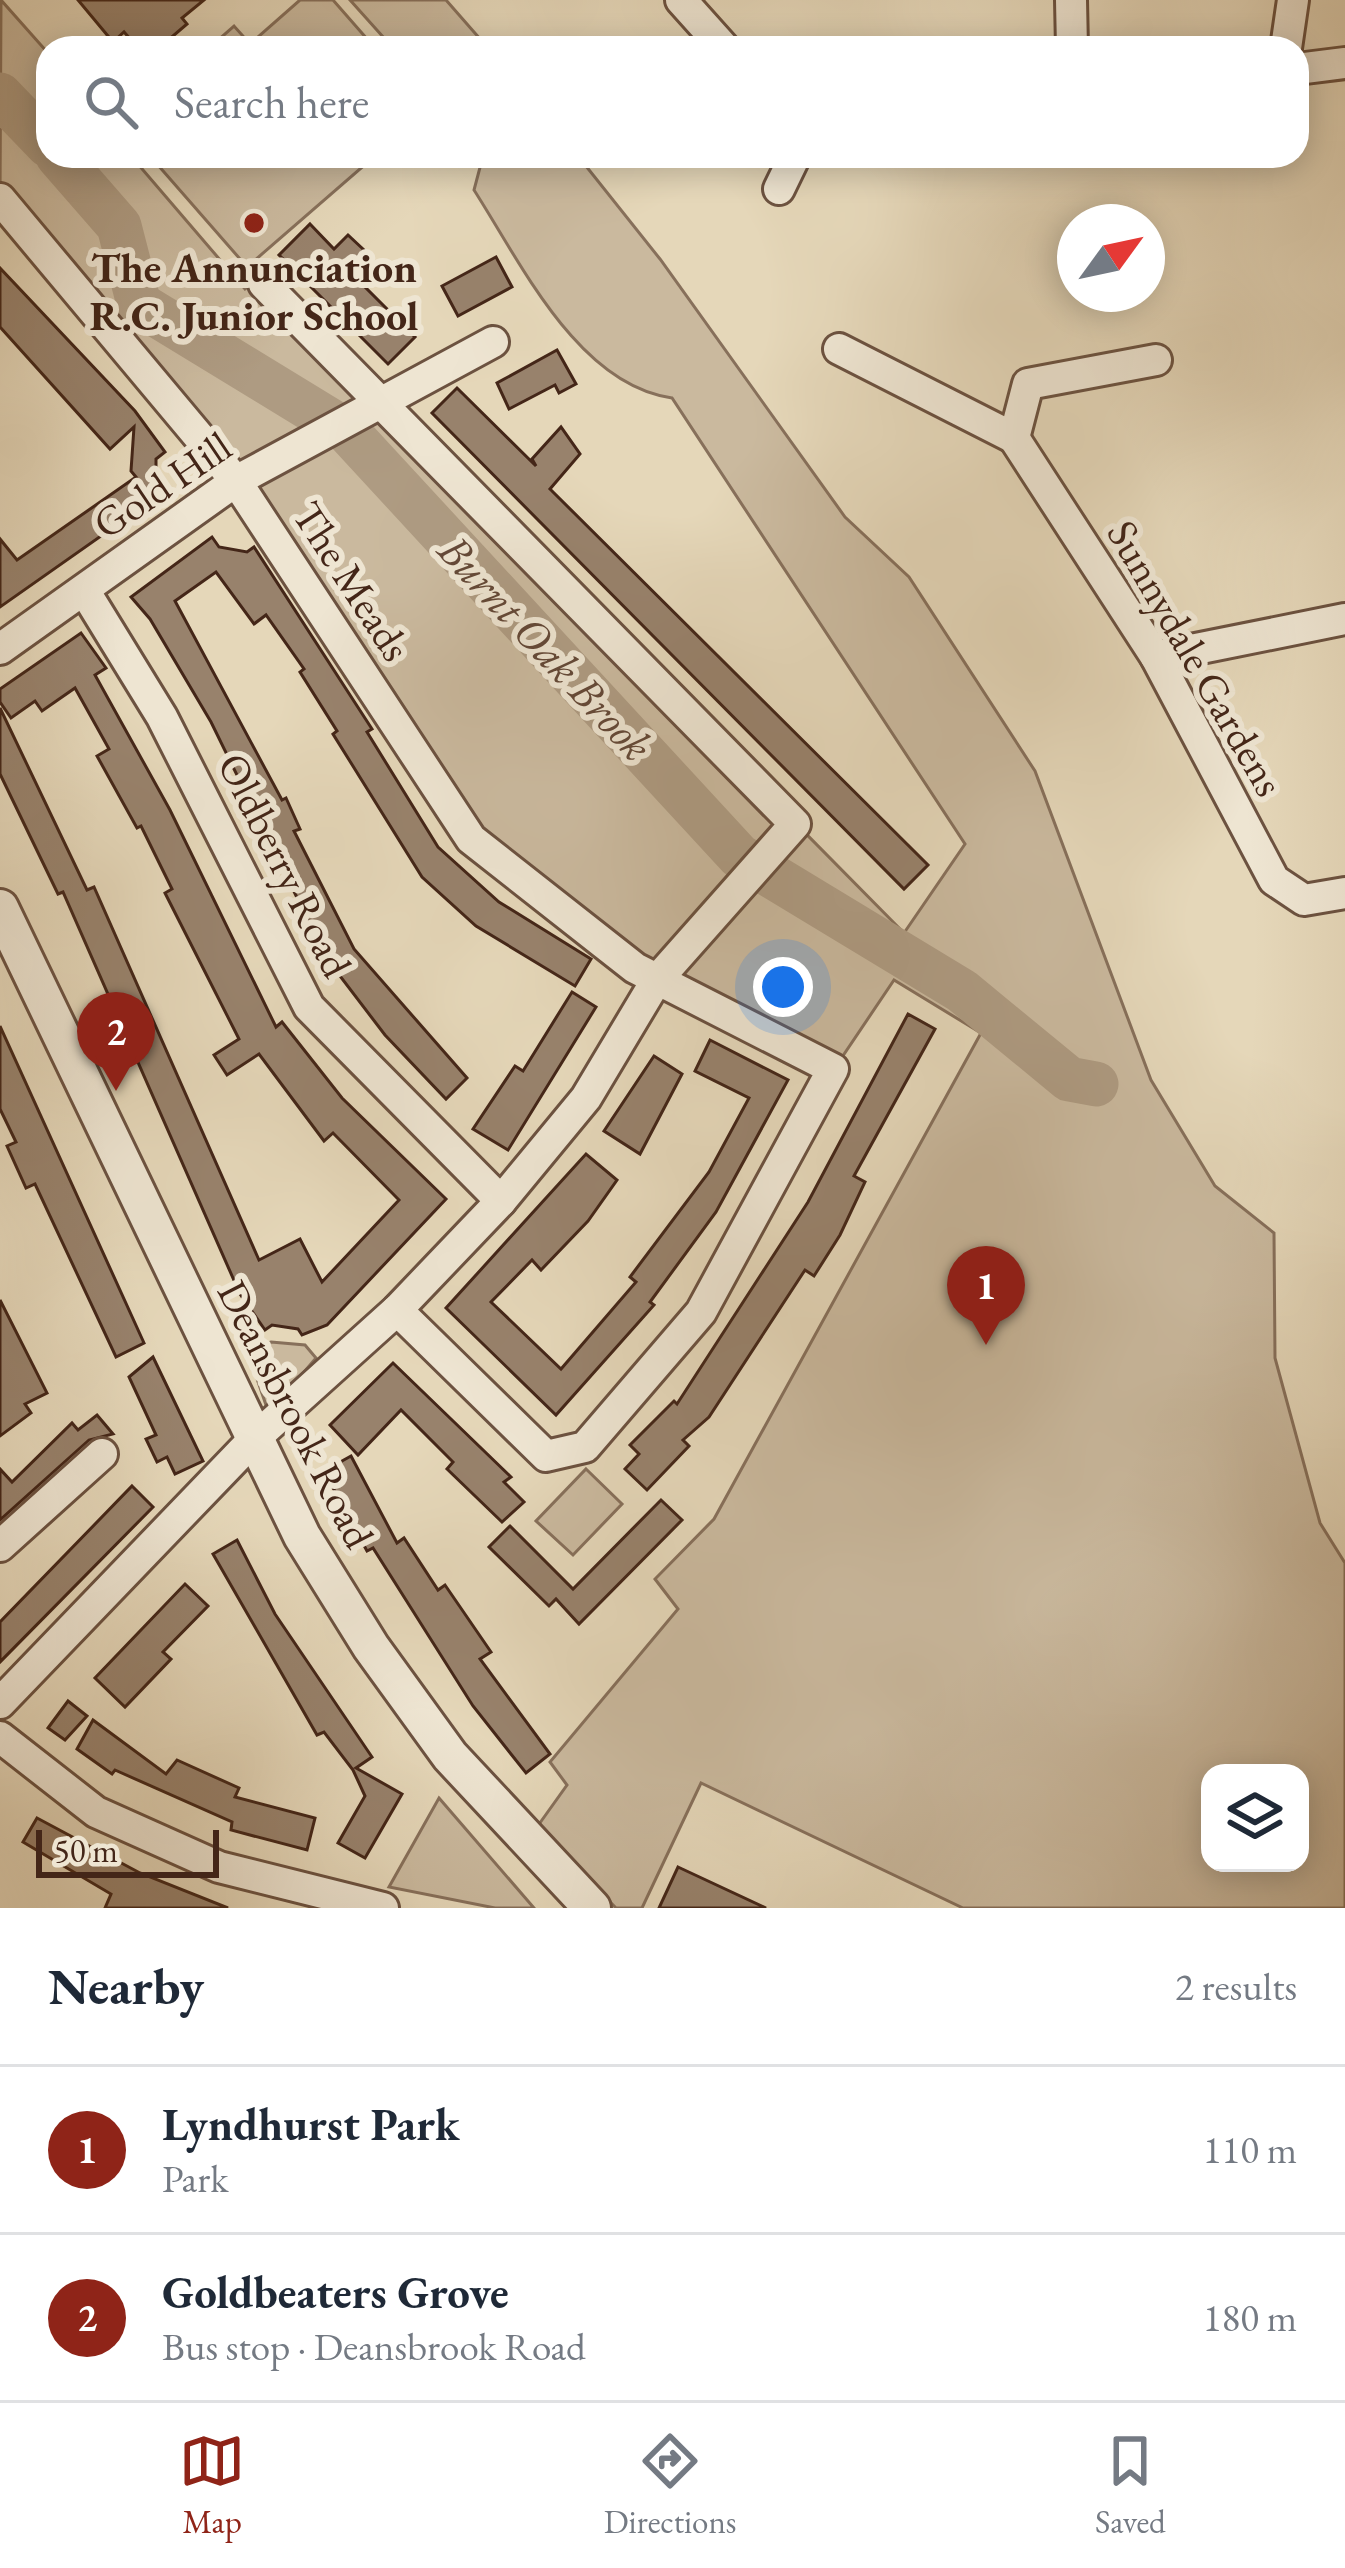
<!DOCTYPE html>
<meta charset="utf-8">
<style>
body{margin:0;font-family:"EB Garamond",serif;background:#f6f6f7;color:#1f2937}
.controls{position:absolute;right:36px;bottom:36px;display:grid;overflow:hidden;border-radius:24px;box-shadow:0 6px 30px #0003}
.controls button{width:108px;height:108px;display:grid;place-items:center;padding:0;border:0;border-bottom:3px solid #e0e1e3;background:#fff;color:#1f2937;font:60px sans-serif}
.compass{position:absolute;left:1057px;top:204px;width:108px;height:108px;border-radius:50%;background:#fff;box-shadow:0 6px 30px #0003;rotate:57deg}
.scale{position:absolute;left:36px;bottom:30px;width:183px;box-sizing:border-box;padding-left:12px;border:6px solid #442618;border-top:0;font-size:33px;line-height:42px;white-space:nowrap;color:#442618;-webkit-text-stroke:9px #eee5d2;paint-order:stroke}
.you{position:absolute;left:783px;top:987px;width:42px;height:42px;margin:-30px;border:9px solid #fff;border-radius:50%;background:#1a73e8;box-shadow:0 0 0 18px #1a73e833}
.badge{display:grid;place-items:center;width:78px;height:78px;border-radius:50%;background:#8f2418;color:#fff;font-size:39px;font-weight:700}
.pin{position:absolute;translate:-50% -99px;filter:drop-shadow(0 3px 6px #0008)}
.pin::after{content:'';position:absolute;top:63px;width:42px;height:36px;background:inherit;clip-path:polygon(0 0,100% 0,50% 100%)}
.list{margin:0;padding:0;list-style:none}
h2{display:flex;justify-content:space-between;align-items:center;height:156px;margin:0;padding:0 48px;font-size:51px}
h2 small{font-size:39px;font-weight:400;color:#747a83}
.list li{display:grid;grid-template-columns:78px 1fr auto;gap:36px;align-items:center;box-sizing:border-box;height:168px;padding:0 48px;border-top:3px solid #e0e1e3}
.list b{display:block;font-size:45px;white-space:nowrap}
.list p{margin:0;font-size:39px;white-space:nowrap;color:#747a83}
.list em{font-size:39px;font-style:normal;color:#747a83}
.icon{flex:none;width:66px;height:66px;fill:none;stroke:currentColor;stroke-width:2;stroke-linecap:round;stroke-linejoin:round}
.map{position:relative;flex:none;width:1345px;height:1908px;overflow:hidden}
.search{position:absolute;background:#fff;box-shadow:0 6px 30px #0003;left:36px;right:36px;top:36px;height:132px;display:flex;align-items:center;gap:30px;box-sizing:border-box;padding:0 42px;border-radius:36px;color:#747a83;font-size:45px}
.sheet{height:492px;background:#fff}
nav{display:flex;justify-content:space-around;align-items:center;box-sizing:border-box;height:168px;border-top:3px solid #e0e1e3;background:#fff;font-size:33px;color:#747a83}
nav a{display:grid;justify-items:center;gap:6px}
nav .on{color:#8f2418}
.map>svg:first-child{display:block}
.green{fill:#cab99e;stroke:#87705b;stroke-width:3;fill-rule:evenodd}
.lines{fill:none;stroke-linecap:round;stroke-linejoin:round}
.river{stroke:#ae9b82;stroke-width:45}
.building{fill:#98826c;stroke:#442618;stroke-width:3}
.minor-casing{stroke:#6c5240;stroke-width:36}
.tertiary-casing{stroke:#6c5240;stroke-width:42}
.minor{stroke:#eee5d2;stroke-width:30}
.tertiary{stroke:#eee5d2;stroke-width:36}
.poi-dot{fill:#8f2418;stroke:#eee5d2;stroke-width:4.5}
.labels{text-anchor:middle;dominant-baseline:central;stroke-width:12;stroke-linejoin:round;paint-order:stroke}
.poi-label{font-size:42px;font-weight:bold;fill:#442618;stroke:#eee5d2}
.street-label{font-size:42px;fill:#442618;stroke:#eee5d2}
.water-label{font-size:45px;font-style:italic;fill:#644938;stroke:#eee5d2}
</style>
<div class="map">
<svg width="1345" height="1908" viewBox="0 0 1345 1908">
<rect width="100%" height="100%" fill="#e5d7b9"/>
<filter id="stains"><feTurbulence type="fractalNoise" baseFrequency=".00167" numOctaves="4"/><feColorMatrix values="0 0 0 0 .2 0 0 0 0 .09 0 0 0 0 .02 0 0 0 .5 -.17"/></filter>
<radialGradient id="worn" r=".72"><stop offset=".6" stop-color="#630" stop-opacity="0"/><stop offset="1" stop-color="#630" stop-opacity=".3"/></radialGradient>
<g class="green">
<path d="M1,0L48,53V156H131L245,289L258,279L904,933L965,844L672,398C578,385 521,263 474,190L483,156H578L660,259L845,517L909,577L1035,771L1151,1080L1215,1186L1274,1233L1275,1358L1320,1523L1345,1563V1908H963L701,1783L642,1908H616L537,1827L567,1785L550,1762L678,1609L655,1579L714,1519L981,1033L894,980L832,1072L656,981L471,839L236,481L0,199ZM1210,1773H1300V1863H1210Z"/>
<path d="M300,0H333L375,48H209L234,26L250,44Z"/>
<path d="M350,0H446L488,48H393Z"/>
<path d="M150,156H375L247,267Z"/>
<path d="M271,1342L305,1345L316,1358L275,1406L266,1405L247,1350Z"/>
<path d="M586,1469L622,1504L573,1555L536,1521Z"/>
<path d="M439,1798L534,1908H495L389,1887Z"/>
</g>
<g class="lines">
<g class="river">
<path d="M0,95L48,145"/>
<path d="M58,156L119,226L139,304L347,431L739,856L962,991L1069,1079L1096,1084"/>
</g>
</g>
<g class="building">
<path d="M78,0H204L182,18L187,24L159,48H138L124,32L113,42Z"/>
<path d="M310,224L334,249L348,235L364,250L346,268L415,337L388,364L279,255Z"/>
<path d="M496,257L512,287L458,316L442,286Z"/>
<path d="M0,268L135,411L165,452L156,459V479L162,488L155,498L0,607V539L17,560L136,477L131,471L134,427L110,449L0,327Z"/>
<path d="M557,350L576,384L559,393L555,385L509,409L497,383Z"/>
<path d="M457,388L536,466L532,459L561,427L580,454L550,489L928,865L904,889L432,413Z"/>
<path d="M212,537L219,547L247,552L254,547L372,729L367,732L438,847L499,902L591,959L575,986L476,926L422,877L333,734L337,731L300,672L304,669L266,615L254,624L216,572L175,601L282,800L286,798L300,829L294,831L354,949L467,1078L446,1099L385,1035L327,959L211,722L150,619L131,597Z"/>
<path d="M81,633L106,668L95,675L170,810L276,1027L282,1022L342,1098L446,1199L327,1325L302,1335L298,1329L272,1325L265,1330L240,1294L63,892L58,894L0,774V708L87,890L94,887L259,1260L300,1239L322,1282L399,1200L333,1133L324,1141L259,1054L227,1075L214,1055L239,1039L165,893L172,889L141,826L137,828L97,756L109,749L75,688L42,711L35,701L11,718L0,702V689Z"/>
<path d="M572,992L596,1007L508,1150L473,1129L515,1066L523,1071Z"/>
<path d="M908,1014L935,1029L854,1176L865,1182L840,1235L814,1276L805,1270L709,1417L683,1440L689,1446L647,1490L625,1469L639,1454L630,1445L674,1401L677,1404L808,1202Z"/>
<path d="M0,1026L144,1343L116,1357L35,1184L26,1188L7,1146L16,1142L0,1109Z"/>
<path d="M710,1040L788,1080L716,1212L650,1302L654,1305L556,1415L446,1308L586,1154L617,1180L588,1221L541,1270L532,1260L491,1302L561,1369L636,1282L630,1277L709,1172L749,1098L695,1071Z"/>
<path d="M654,1056L682,1074L640,1154L604,1131Z"/>
<path d="M0,1300L47,1393L25,1404L31,1413L0,1436Z"/>
<path d="M153,1357L203,1461L175,1474L167,1457L157,1462L146,1439L156,1435L129,1377Z"/>
<path d="M393,1363L511,1477L504,1482L524,1502L502,1522L447,1469L453,1462L401,1410L358,1455L330,1425Z"/>
<path d="M97,1415L113,1434L89,1440L0,1520V1469L12,1482L72,1423L78,1430Z"/>
<path d="M351,1456L397,1543L404,1538L438,1590L445,1585L491,1652L480,1659L550,1754L526,1773L473,1706L373,1548L367,1551L324,1471Z"/>
<path d="M132,1486L153,1507L0,1662V1622Z"/>
<path d="M661,1500L682,1520L579,1624L556,1599L549,1606L489,1547L510,1526L573,1589Z"/>
<path d="M237,1540L275,1614L372,1757L356,1768L402,1794L365,1858L338,1843L365,1796L353,1770L324,1732L317,1735L213,1554Z"/>
<path d="M185,1584L208,1606L163,1652L171,1659L125,1707L95,1678Z"/>
<path d="M68,1701L87,1716L65,1740L48,1728Z"/>
<path d="M93,1720L166,1774L177,1760L239,1788L235,1797L315,1818L307,1850L231,1830L232,1822L115,1770L112,1774L77,1749Z"/>
<path d="M37,1818L140,1873L228,1908H105L111,1894L23,1842Z"/>
<path d="M678,1867L766,1908H659Z"/>
</g>
<g class="lines">
<g class="minor-casing">
<g id="minor">
<path d="M681,0L724,48"/>
<path d="M1071,0L1072,48"/>
<path d="M1286,48L1293,0"/>
<path d="M1297,69L1345,63"/>
<path d="M779,189L795,156"/>
<path d="M0,199L236,481L471,839L635,968L833,1069L701,1312L585,1447L546,1456L397,1310"/>
<path d="M839,349L1014,438"/>
<path d="M1014,438L1156,657L1274,880L1304,900L1345,893"/>
<path d="M1014,438L1028,384L1156,360"/>
<path d="M84,590L162,717L309,1007L501,1201"/>
<path d="M0,649L236,481L493,342"/>
<path d="M1156,657L1345,619"/>
<path d="M0,1546L102,1454"/>
<path d="M0,1703L254,1439L397,1310L501,1201L586,1098L656,981L795,824L264,284"/>
<path d="M0,1737L96,1812L219,1867L383,1908"/>
</g>
</g>
<g class="tertiary-casing">
<path id="tertiary" d="M0,908L302,1536L371,1647L450,1756L592,1908"/>
</g>
<use href="#minor" class="minor"/>
<use href="#tertiary" class="tertiary"/>
</g>
<circle class="poi-dot" cx="254" cy="223" r="12"/>
<g class="labels">
<g class="poi-label">
<text x="254" y="267">The Annunciation<tspan x="254" dy="48">R.C. Junior School</tspan></text>
</g>
<g class="street-label">
<text transform="translate(162 485) rotate(-34)">Gold Hill</text>
<text transform="translate(352 581) rotate(57)">The Meads</text>
<text transform="translate(1196 658) rotate(60)">Sunnydale Gardens</text>
<text transform="translate(285 865) rotate(63)">Oldberry Road</text>
<text transform="translate(296 1414) rotate(63)">Deansbrook Road</text>
</g>
<g class="water-label">
<text transform="translate(546 647) rotate(47)">Burnt Oak Brook</text>
</g>
</g>
<rect width="100%" height="100%" filter="url(#stains)"/>
<rect width="100%" height="100%" fill="url(#worn)"/>
</svg>
<div class="controls">
<button><svg class="icon" aria-label="layers" viewBox="0 0 24 24"><path d="M12 4l9 5-9 5-9-5zM3 14l9 5 9-5"/></svg></button>
</div>
<svg class="compass" viewBox="-18 -18 36 36"><path d="M0-13l5 13h-10z" fill="#e53935"/><path d="M0 13l5-13h-10z" fill="#747a83"/></svg>
<div class="scale">50 m</div>
<div class="you"></div>
<div class="pin badge" style="left:986px;top:1345px">1</div>
<div class="pin badge" style="left:116px;top:1091px">2</div>
<div class="search"><svg class="icon" aria-label="search" viewBox="0 0 24 24"><circle cx="10" cy="10" r="6"/><path d="M15 15l6 6"/></svg>Search here</div>
</div>
<section class="sheet">
<h2>Nearby<small>2 results</small></h2>
<ul class="list">
<li><span class="badge">1</span><div><b>Lyndhurst Park</b><p>Park</p></div><em>110 m</em></li>
<li><span class="badge">2</span><div><b>Goldbeaters Grove</b><p>Bus stop · Deansbrook Road</p></div><em>180 m</em></li>
</ul>
</section>
<nav>
<a class="on"><svg class="icon" aria-label="map" viewBox="0 0 24 24"><path d="M3 6l6-2 6 2 6-2v14l-6 2-6-2-6 2zM9 4v14M15 6v14"/></svg>Map</a>
<a><svg class="icon" aria-label="directions" viewBox="0 0 24 24"><path d="M12 3l9 9-9 9-9-9zM9 14v-3h6M13 9l2 2-2 2"/></svg>Directions</a>
<a><svg class="icon" aria-label="saved" viewBox="0 0 24 24"><path d="M7 4h10v16l-5-4-5 4z"/></svg>Saved</a>
</nav>
